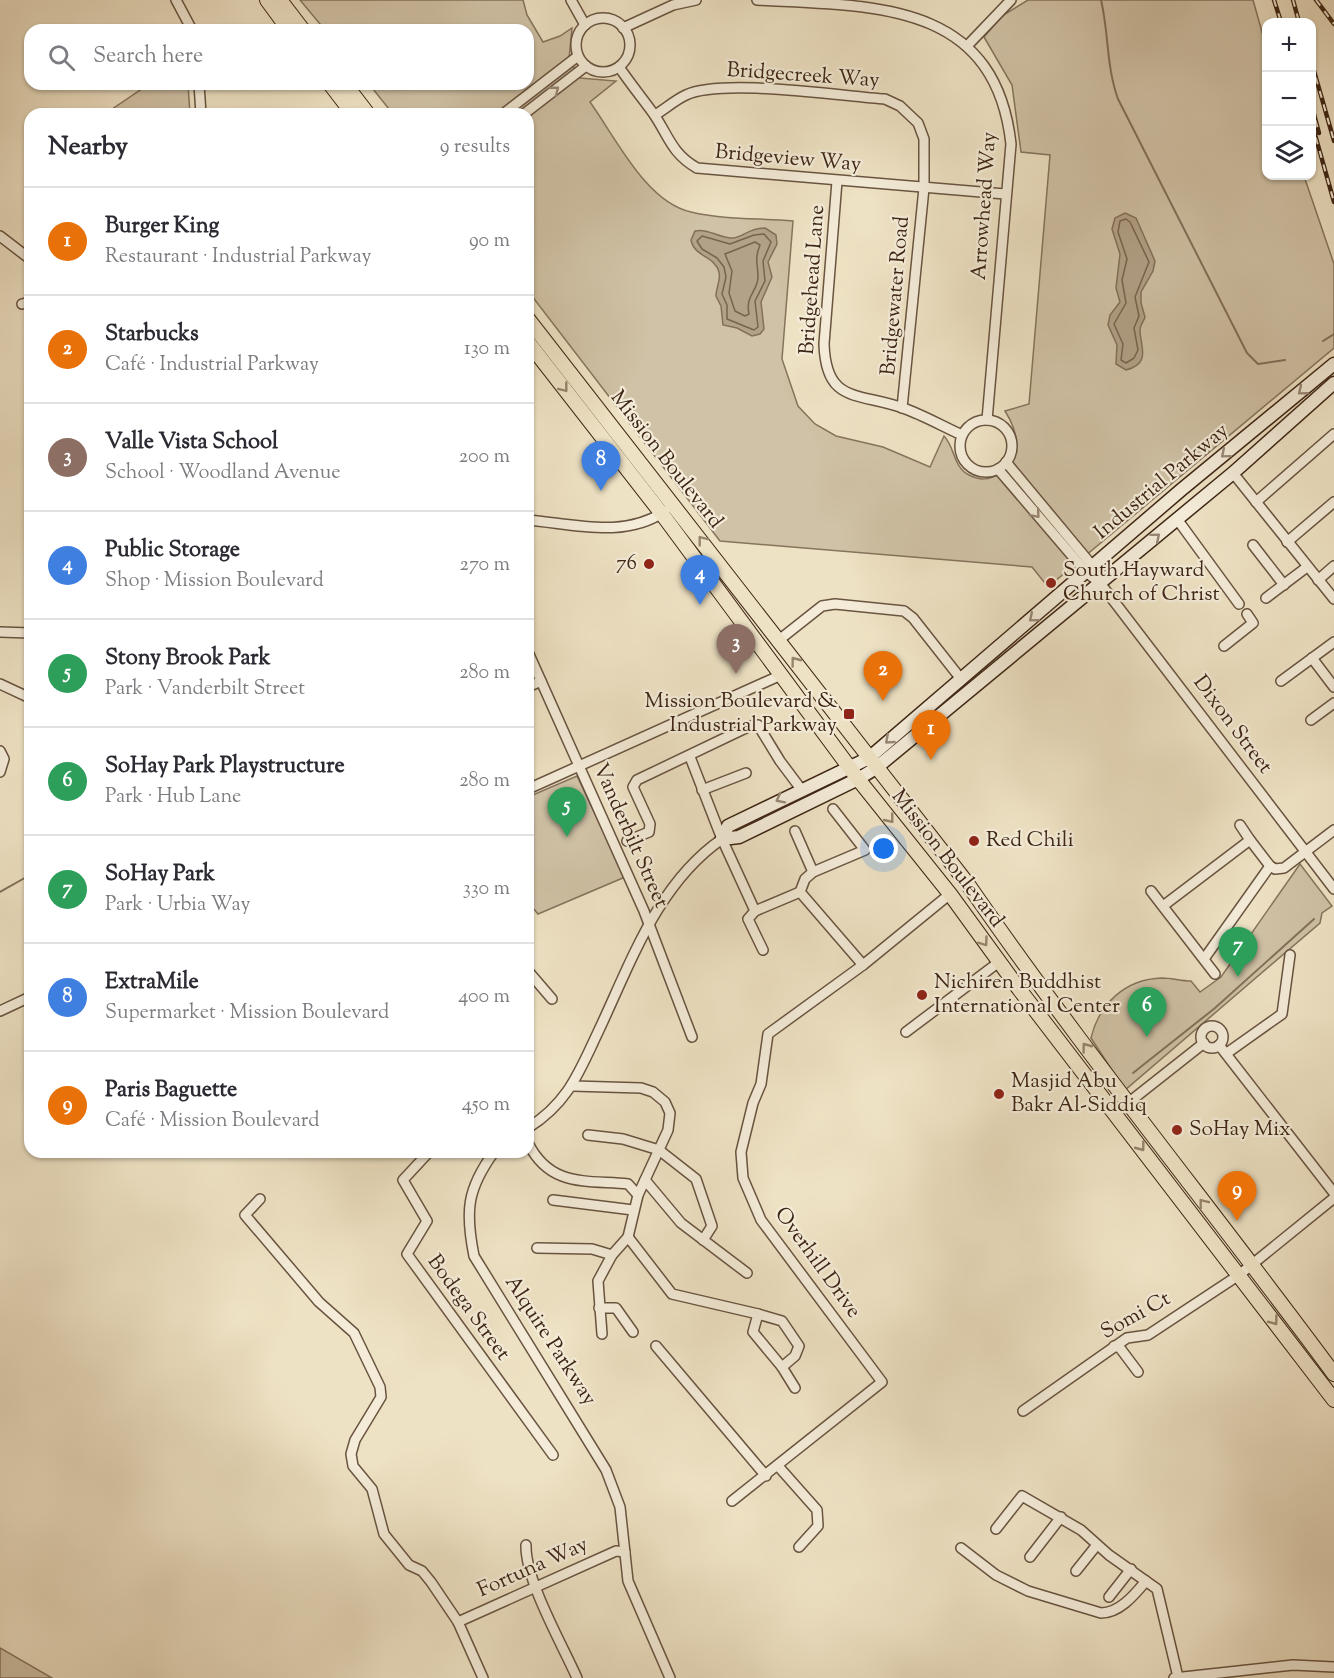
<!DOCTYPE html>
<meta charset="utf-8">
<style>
body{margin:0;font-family:"Sorts Mill Goudy",serif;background:#f7f7f7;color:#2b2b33}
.controls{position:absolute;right:18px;top:18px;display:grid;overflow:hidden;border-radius:12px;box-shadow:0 2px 4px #0004}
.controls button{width:54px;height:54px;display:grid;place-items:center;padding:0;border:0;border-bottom:2px solid #e1e1e2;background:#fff;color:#2b2b33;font:30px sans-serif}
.you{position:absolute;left:884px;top:849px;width:21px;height:21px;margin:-15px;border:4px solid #fff;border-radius:50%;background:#1a73e8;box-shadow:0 0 0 9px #1a73e833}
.badge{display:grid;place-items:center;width:39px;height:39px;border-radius:50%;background:#8f2418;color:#fff;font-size:20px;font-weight:700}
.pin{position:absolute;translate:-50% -50px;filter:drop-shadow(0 2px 3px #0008)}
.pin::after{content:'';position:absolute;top:32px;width:21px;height:18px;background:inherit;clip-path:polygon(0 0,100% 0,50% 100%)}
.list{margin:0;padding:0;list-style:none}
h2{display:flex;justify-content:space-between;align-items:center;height:78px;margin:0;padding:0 24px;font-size:26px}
h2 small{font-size:20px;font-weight:400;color:#7c7c81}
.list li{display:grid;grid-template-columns:39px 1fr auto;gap:18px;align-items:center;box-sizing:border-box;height:108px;padding:0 24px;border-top:2px solid #e1e1e2}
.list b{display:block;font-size:22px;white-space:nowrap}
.list p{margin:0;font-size:20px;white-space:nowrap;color:#7c7c81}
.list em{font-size:20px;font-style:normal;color:#7c7c81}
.icon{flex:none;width:33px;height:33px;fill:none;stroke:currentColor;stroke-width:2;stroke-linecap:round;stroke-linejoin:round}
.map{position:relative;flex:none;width:1334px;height:1678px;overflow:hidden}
.search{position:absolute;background:#fff;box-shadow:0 2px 4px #0004;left:24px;top:24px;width:510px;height:66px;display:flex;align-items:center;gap:15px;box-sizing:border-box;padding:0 21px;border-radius:18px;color:#7c7c81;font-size:22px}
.panel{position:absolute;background:#fff;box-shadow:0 2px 4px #0004;left:24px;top:108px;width:510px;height:1050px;border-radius:18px}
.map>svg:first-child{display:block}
.green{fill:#d0c2a6;stroke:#86745d;stroke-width:1.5}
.water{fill:#b2a288;stroke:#83705a;stroke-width:1.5}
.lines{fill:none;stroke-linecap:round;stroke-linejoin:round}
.shore{stroke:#78644e;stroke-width:1.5}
.stream{stroke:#83705a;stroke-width:2}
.minor-casing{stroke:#695440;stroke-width:12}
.secondary-casing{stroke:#3d2514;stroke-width:15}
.primary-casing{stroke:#3d2514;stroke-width:16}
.minor{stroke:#f4ecd9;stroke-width:9}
.secondary{stroke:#f4ecd9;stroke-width:12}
.primary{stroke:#eee2c4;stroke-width:14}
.rail-casing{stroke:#3d2514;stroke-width:4.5}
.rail{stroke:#f4ecd9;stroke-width:2;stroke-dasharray:7;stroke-linecap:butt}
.oneway{stroke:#988876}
.oneway2{stroke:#96846c}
.poi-dot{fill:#8f2418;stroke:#f4ecd9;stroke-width:2}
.labels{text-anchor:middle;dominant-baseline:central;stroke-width:4.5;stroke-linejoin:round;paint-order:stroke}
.street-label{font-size:21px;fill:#3d2514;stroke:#f4ecd9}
.poi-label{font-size:21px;fill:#3d2514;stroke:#f4ecd9;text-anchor:start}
</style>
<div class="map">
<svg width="1334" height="1678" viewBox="0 0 1334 1678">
<rect width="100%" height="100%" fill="#eee2c4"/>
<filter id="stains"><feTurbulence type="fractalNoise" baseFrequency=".00333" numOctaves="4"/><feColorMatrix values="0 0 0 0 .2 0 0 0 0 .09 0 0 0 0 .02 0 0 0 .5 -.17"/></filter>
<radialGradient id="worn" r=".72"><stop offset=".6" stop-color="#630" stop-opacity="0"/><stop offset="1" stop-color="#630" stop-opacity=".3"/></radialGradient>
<g class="green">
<path d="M300,0H523L527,15L543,42L560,36L572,28L569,59L580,78L616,81L590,102C616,138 646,202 691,212C724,220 760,218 793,221L782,359L798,406L815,424L836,436L883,447L930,467L944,436C955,447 953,467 969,475C981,481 989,480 1000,473C1024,459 1018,431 1005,411L1029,404L1050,155L1021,152L1012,85L984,37L1002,16L1028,0H1253L1266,46V176H1304L1334,264V348L1048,587L1032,567L720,541L528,291V114H393L369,84H528V30H325Z"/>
<path d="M149,84H188L190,114H105Z"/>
<path d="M577,776L625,877L538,914L528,902V797Z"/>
<path d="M1300,864L1332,906L1322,913L1320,923L1125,1090L1091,1038C1099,1004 1125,979 1162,978C1172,978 1181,981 1191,981L1200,992L1221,977Z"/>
<path d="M0,1648L52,1678H0Z"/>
</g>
<g class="water">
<path d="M1125,213L1136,218L1155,261L1153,271L1141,292V303L1145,317C1144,321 1140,325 1140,330C1140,346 1152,363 1126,370L1116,364L1117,345L1108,325L1110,315L1120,302L1116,288L1120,254L1112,229L1115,218Z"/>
<path d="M765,228L776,235L777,244L768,262L772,277L761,302L764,329L760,334L752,336L737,328L723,325L721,306L716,296C716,288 721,280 719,272C715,256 694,257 691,240L695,231C709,228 720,239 733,238C743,237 749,228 765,228Z"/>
</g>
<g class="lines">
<g class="shore">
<path d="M1126,219L1130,222L1149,262L1135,297L1139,316L1134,328L1138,350L1134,358L1126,363L1121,360L1123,344L1114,324L1126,303L1122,280L1127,259L1118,232L1120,221Z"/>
<path d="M764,234L771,242L763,261L765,281L755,301L758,327L754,330L727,319V305L722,294L726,277L724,267L717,258L702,249L697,241L702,236L730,244L754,235Z"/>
<path d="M755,242L760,245C754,260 758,263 758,277C758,291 745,295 749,314L745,316L735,311L729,293L732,271L725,254Z"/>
</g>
<g class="stream">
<path d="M1101,0C1109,33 1106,66 1118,99L1247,353L1258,364L1285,360"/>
<path d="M1323,341L1334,334"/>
<path d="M0,892L30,875"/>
<path d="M1133,1073L1215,1008L1314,919"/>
</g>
<g class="minor-casing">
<g id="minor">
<path d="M176,0L192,30"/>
<path d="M571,0L585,25"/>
<path d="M757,0C872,6 995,0 1011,144L987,420"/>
<circle cx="603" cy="45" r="27"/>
<path d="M623,28L673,5L696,0"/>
<path d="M967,46L1011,0"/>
<path d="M619,67C630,83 642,98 653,113C669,136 671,153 697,168L1005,194"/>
<path d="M199,84L201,114"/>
<path d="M503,114L578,56"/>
<path d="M524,114L586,66"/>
<path d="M655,115C665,109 675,100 686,95C722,78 840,96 885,99L900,106L918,123L924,139V188L902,408"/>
<path d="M837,181L824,344C826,404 858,392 903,408C923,415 942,426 962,435"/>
<path d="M0,236L30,259"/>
<path d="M22,304L30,302"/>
<circle cx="986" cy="446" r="26"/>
<path d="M1006,462L1095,569"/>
<path d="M998,469L1086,572L1100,583L1334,889"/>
<path d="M1233,473L1334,599"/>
<path d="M1256,502L1334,434"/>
<path d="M1177,519L1239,604"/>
<path d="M528,520C574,524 625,539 665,511"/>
<path d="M1287,542L1334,502"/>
<path d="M1253,545L1284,585"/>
<path d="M1318,580L1334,566"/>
<path d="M1266,598L1307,567"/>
<path d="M0,632L30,633"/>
<path d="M779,640L822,606L835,604L904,611L913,618L961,679"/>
<path d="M1224,646L1253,623L1247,614"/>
<path d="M528,652L644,911L692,1037"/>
<path d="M1312,658L1334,687"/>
<path d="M1281,681L1334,642"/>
<path d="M0,684L30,698"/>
<path d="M528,687L541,681"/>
<path d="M1311,720L1334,703"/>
<path d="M0,751L4,759L0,772"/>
<path d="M690,757L722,839L755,911L748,919L763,950"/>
<path d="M528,789L781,675"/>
<path d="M702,790L746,773"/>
<path d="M1240,825L1250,840"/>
<path d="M795,831L813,872"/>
<path d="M627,841L649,832L650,824L633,787L637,780L750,726L758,725L780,761L801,789"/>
<path d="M1270,866L1275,869L1284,868L1334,830"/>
<path d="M1151,891L1215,974"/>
<path d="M800,892L805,879L813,872L865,850L833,809"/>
<path d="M800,892L863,965"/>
<path d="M1163,906L1250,840L1270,866"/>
<path d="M755,911L800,892"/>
<path d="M1204,959L1270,866"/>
<path d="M528,971L552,999"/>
<path d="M0,1011L30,997"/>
<circle cx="1212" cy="1037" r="11"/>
<path d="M906,1032L999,962"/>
<path d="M1219,1045L1334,1193"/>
<path d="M1227,1053L1282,1014L1290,955"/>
<path d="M573,1086L641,1088L653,1092L665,1102L670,1113L668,1130L638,1195L628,1237L612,1255L598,1281L602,1334"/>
<path d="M1128,1103L1204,1043"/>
<path d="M528,1128C569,1102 579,1072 599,1030C631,962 658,883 722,839"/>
<path d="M588,1135L623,1139L659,1150L696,1179L712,1226L703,1240"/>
<path d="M528,1143C550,1187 585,1180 628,1184L638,1195"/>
<path d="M429,1152L403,1180L427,1221L407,1254L553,1455"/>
<path d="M494,1152C467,1189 465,1211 474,1256L606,1470L620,1507L628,1581L670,1678"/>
<path d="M645,1180L681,1223L747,1273"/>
<path d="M260,1199L245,1215L319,1302L354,1333L380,1387L381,1397L355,1440L351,1454L353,1466L372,1489L384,1534L409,1565L422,1571L431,1582L458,1622L483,1678"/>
<path d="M553,1200L633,1210"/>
<path d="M628,1237L672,1294L758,1314L753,1332L782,1367L795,1388"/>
<path d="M537,1248L592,1249L612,1255"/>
<path d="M599,1308H616L633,1332"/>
<path d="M758,1314L782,1321L799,1346L795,1356L782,1367"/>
<path d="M656,1346L766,1476"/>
<path d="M1114,1346L1120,1348L1138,1372"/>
<path d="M1023,1411L1127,1338L1148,1335L1239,1275L1334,1198"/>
<path d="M778,1466L817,1510L818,1526L799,1547"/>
<path d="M732,1501L882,1382L761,1220L743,1178L741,1152L753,1103L761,1084L768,1034L863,965L950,894"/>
<path d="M996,1529L1022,1496L1081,1530L1109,1555L1157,1589L1178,1677"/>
<path d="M526,1545C525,1580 562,1644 577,1678"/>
<path d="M961,1548L996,1575L1028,1591L1101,1613C1120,1613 1135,1594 1146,1581"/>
<path d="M1030,1557L1061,1517"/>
<path d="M1076,1571L1096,1546"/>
<path d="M1109,1597L1131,1569"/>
<path d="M458,1622L616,1551L625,1552"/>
<path d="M1174,1678L1293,1665L1334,1667"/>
</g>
</g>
<g class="secondary-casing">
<g id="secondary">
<path d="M722,839L728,826L869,758L1181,490L1334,364"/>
<path d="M722,839L739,837L858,779L876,768L1233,473L1334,383"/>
</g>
</g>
<g class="primary-casing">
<g id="primary">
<path d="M267,0L289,30"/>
<path d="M280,0L303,30"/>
<path d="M330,84L353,114"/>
<path d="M345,84L368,114"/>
<path d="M528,319L967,883C1083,1051 1213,1210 1334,1374"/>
<path d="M528,342L662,514L858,779L950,894L1019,989L1334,1400"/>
</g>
</g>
<use href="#minor" class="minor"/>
<use href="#secondary" class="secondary"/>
<use href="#primary" class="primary"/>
<g class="rail-casing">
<g id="rail">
<path d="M1274,0L1281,22"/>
<path d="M1293,0L1299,22"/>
<path d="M1316,0L1334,24"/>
<path d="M1312,64L1334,141"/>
<path d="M1312,107L1319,133"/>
<path d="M1312,124L1334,202"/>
</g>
</g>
<use href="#rail" class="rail"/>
</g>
<defs><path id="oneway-chevron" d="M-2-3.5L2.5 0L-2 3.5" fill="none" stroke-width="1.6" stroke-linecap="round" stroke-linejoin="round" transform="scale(1.5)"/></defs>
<g class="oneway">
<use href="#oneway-chevron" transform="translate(555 90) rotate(-38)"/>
<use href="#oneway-chevron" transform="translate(1302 391) rotate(141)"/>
<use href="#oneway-chevron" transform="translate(1225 454) rotate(140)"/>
<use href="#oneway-chevron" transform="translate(1036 514) rotate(50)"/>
<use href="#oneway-chevron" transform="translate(1156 537) rotate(-40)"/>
<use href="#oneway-chevron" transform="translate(1033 618) rotate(140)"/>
<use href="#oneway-chevron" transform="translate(889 740) rotate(139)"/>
<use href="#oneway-chevron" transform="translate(780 799) rotate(153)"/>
</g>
<g class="oneway2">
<use href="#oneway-chevron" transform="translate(564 388) rotate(52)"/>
<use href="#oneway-chevron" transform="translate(702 540) rotate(-128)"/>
<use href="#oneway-chevron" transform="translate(795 661) rotate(-127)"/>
<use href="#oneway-chevron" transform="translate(890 819) rotate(51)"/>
<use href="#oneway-chevron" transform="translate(984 942) rotate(54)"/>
<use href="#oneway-chevron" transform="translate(1086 1047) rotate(-127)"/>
<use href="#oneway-chevron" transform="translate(1141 1147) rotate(53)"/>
<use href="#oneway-chevron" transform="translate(1203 1203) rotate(-128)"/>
<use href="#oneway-chevron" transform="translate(1274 1321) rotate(53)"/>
</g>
<g class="poi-dot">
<circle cx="649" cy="564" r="6"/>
<circle cx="1051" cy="583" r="6"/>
<rect x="843" y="708" width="12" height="12" rx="3"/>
<circle cx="974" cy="841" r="6"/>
<circle cx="922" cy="995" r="6"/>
<circle cx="999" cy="1094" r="6"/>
<circle cx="1177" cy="1130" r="6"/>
</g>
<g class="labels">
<g class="street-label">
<text transform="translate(803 76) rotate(4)">Bridgecreek Way</text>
<text transform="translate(788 159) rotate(5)">Bridgeview Way</text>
<text transform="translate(985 206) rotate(-86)">Arrowhead Way</text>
<text transform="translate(813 280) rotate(-86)">Bridgehead Lane</text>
<text transform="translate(896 296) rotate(-85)">Bridgewater Road</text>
<text transform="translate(666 460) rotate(52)">Mission Boulevard</text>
<text transform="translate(1162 482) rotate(-40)">Industrial Parkway</text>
<text transform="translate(1232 725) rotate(53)">Dixon Street</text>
<text transform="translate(630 836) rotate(66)">Vanderbilt Street</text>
<text transform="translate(947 859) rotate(52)">Mission Boulevard</text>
<text transform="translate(817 1263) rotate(54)">Overhill Drive</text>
<text transform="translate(468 1308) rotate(54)">Bodega Street</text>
<text transform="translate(1136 1316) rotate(-29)">Somi Ct</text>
<text transform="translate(550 1341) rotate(57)">Alquire Parkway</text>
<text transform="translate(533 1568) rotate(-24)">Fortuna Way</text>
</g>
<g class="poi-label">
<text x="637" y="564" text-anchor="end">76</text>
<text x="1063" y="571">South Hayward<tspan x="1063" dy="24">Church of Christ</tspan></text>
<text x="837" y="702" text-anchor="end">Mission Boulevard &amp;<tspan x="837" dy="24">Industrial Parkway</tspan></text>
<text x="986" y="841">Red Chili</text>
<text x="934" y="983">Nichiren Buddhist<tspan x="934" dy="24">International Center</tspan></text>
<text x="1011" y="1082">Masjid Abu<tspan x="1011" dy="24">Bakr Al-Siddiq</tspan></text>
<text x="1189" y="1130">SoHay Mix</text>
</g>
</g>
<rect width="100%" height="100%" filter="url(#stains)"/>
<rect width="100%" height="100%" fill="url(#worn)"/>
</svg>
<div class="controls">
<button>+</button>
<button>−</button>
<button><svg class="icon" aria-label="layers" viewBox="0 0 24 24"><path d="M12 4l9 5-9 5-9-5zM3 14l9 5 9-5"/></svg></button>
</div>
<div class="you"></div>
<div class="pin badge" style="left:931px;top:760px;background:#e8710a">1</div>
<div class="pin badge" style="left:883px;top:701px;background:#e8710a">2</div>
<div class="pin badge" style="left:736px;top:674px;background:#8d6e63">3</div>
<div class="pin badge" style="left:700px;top:605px;background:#3f7fe0">4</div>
<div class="pin badge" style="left:567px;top:837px;background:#2e9e5b">5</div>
<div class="pin badge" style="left:1147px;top:1037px;background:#2e9e5b">6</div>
<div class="pin badge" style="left:1238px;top:977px;background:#2e9e5b">7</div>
<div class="pin badge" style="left:601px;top:491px;background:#3f7fe0">8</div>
<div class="pin badge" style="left:1237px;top:1221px;background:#e8710a">9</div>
<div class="search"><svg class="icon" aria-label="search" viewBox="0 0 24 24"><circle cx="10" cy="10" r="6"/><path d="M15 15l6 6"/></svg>Search here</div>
<section class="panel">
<h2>Nearby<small>9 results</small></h2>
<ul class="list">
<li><span class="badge" style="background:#e8710a">1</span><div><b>Burger King</b><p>Restaurant · Industrial Parkway</p></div><em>90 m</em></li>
<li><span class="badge" style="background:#e8710a">2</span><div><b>Starbucks</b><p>Café · Industrial Parkway</p></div><em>130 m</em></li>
<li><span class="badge" style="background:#8d6e63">3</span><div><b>Valle Vista School</b><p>School · Woodland Avenue</p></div><em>200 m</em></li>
<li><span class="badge" style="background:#3f7fe0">4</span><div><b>Public Storage</b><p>Shop · Mission Boulevard</p></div><em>270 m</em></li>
<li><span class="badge" style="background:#2e9e5b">5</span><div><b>Stony Brook Park</b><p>Park · Vanderbilt Street</p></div><em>280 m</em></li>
<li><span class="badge" style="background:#2e9e5b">6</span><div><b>SoHay Park Playstructure</b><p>Park · Hub Lane</p></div><em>280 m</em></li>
<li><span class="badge" style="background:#2e9e5b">7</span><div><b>SoHay Park</b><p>Park · Urbia Way</p></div><em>330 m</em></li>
<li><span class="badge" style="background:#3f7fe0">8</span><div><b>ExtraMile</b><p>Supermarket · Mission Boulevard</p></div><em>400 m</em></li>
<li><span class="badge" style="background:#e8710a">9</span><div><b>Paris Baguette</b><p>Café · Mission Boulevard</p></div><em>450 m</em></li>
</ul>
</section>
</div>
